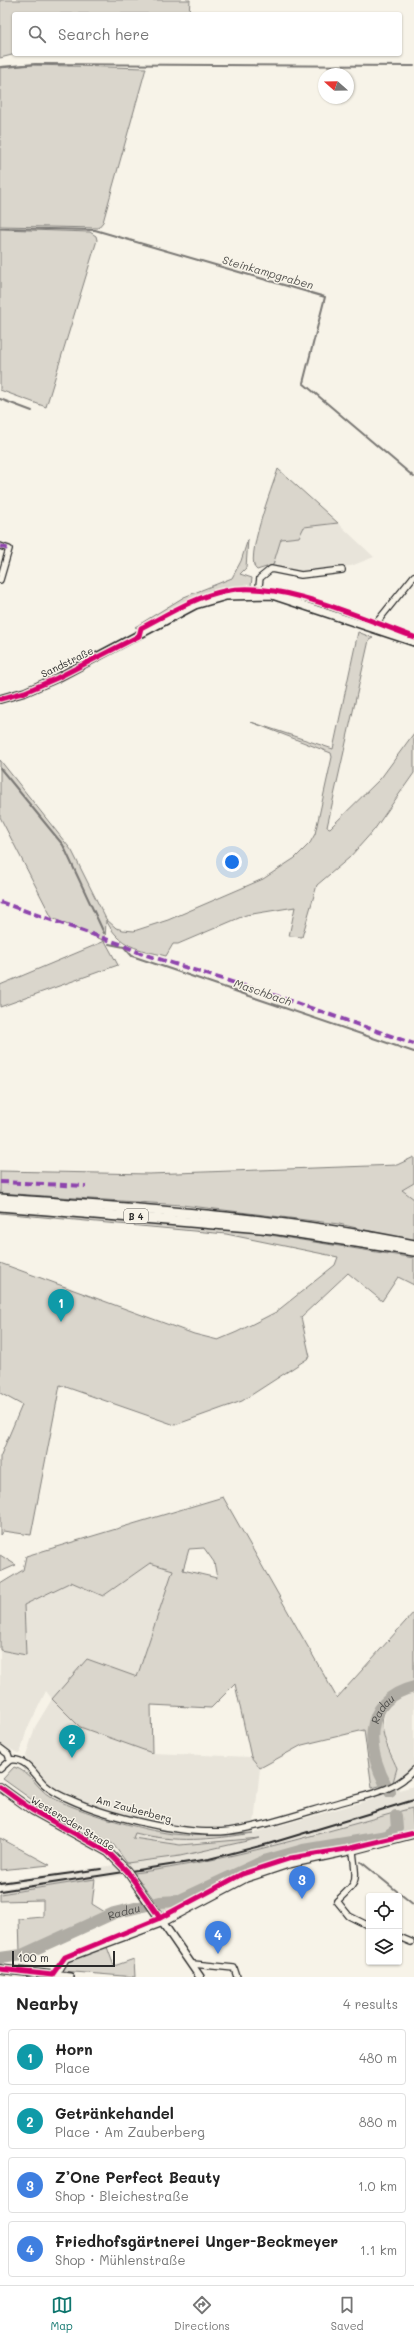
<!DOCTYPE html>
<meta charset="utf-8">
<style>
body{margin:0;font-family:Mali,sans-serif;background:#f6f6f6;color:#222}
.controls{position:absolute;right:12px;bottom:12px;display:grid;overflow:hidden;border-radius:4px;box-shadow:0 1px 3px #0004}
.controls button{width:36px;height:36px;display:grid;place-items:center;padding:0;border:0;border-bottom:1px solid #e0e0e0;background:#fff;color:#222;font:20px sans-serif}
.compass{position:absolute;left:318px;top:68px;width:36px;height:36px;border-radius:50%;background:#fff;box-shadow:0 1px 3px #0004;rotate:290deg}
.scale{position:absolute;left:12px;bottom:10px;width:103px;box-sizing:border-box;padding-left:4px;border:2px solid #2b2b2b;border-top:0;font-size:11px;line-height:14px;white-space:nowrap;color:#2b2b2b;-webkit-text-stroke:3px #f7f3e8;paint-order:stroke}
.you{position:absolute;left:232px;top:862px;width:14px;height:14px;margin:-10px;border:3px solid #fff;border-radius:50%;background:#1a73e8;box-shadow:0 0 0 6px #1a73e833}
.badge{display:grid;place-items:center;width:26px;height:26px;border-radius:50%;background:#0f766e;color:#fff;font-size:13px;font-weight:700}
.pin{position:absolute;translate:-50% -33px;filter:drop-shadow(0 1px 2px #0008)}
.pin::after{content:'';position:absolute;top:21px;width:14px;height:12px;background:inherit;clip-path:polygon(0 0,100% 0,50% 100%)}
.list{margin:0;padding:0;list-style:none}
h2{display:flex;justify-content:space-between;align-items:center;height:52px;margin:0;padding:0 16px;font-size:17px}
h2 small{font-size:13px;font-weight:400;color:#767676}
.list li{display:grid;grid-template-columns:26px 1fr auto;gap:12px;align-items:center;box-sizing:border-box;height:56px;margin:0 8px 8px;padding:0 8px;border:1px solid #e0e0e0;border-radius:4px}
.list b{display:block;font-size:15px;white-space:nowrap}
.list p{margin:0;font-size:13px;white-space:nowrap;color:#767676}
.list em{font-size:13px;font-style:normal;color:#767676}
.icon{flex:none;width:22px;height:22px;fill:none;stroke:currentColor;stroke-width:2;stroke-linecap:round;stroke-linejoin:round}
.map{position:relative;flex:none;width:414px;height:1977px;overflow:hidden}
.search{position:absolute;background:#fff;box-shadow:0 1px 3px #0004;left:12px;right:12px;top:12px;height:44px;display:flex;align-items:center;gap:10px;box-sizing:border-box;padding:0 14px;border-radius:4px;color:#767676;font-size:15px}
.sheet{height:308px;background:#fff}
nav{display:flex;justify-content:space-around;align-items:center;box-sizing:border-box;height:56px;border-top:1px solid #e0e0e0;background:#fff;font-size:11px;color:#767676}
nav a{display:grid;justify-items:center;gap:2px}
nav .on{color:#0f766e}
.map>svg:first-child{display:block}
.built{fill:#e8e4da}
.green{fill:#dad6cc;stroke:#82807c;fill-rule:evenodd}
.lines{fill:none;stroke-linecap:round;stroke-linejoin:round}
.stream{stroke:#7a7874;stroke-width:2}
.river{stroke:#afaca4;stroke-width:12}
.minor-casing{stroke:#2b2b2b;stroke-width:8}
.tertiary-casing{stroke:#2b2b2b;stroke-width:10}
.trunk-casing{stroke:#2b2b2b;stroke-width:12}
.minor{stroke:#f7f3e8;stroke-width:5.5}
.tertiary{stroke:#f7f3e8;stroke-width:7}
.trunk{stroke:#f7f3e8;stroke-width:9}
.rail{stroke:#2b2b2b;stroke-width:2}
.quiet{stroke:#8e44ad;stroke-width:4;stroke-dasharray:8 4;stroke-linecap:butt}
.cycleway-casing{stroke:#f7f3e8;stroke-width:8}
.cycleway{stroke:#d6006c;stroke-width:5}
.labels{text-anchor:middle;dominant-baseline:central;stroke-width:3;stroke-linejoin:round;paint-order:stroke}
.shield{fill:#f7f3e8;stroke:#686764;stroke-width:1}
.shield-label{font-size:9px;font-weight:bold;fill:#2b2b2b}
.street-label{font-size:10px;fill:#2b2b2b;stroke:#f7f3e8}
.water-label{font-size:11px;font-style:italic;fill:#53524f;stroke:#f7f3e8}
</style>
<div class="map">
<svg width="414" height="1977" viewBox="0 0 414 1977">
<rect width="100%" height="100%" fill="#f7f3e8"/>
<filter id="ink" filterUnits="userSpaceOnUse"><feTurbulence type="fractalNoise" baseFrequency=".025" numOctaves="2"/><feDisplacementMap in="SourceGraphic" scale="8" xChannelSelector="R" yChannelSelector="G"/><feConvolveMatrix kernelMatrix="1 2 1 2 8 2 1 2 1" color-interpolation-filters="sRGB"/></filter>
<g filter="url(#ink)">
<g class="built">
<path d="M338,523L374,557L351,566L295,572L273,565L281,539L299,537L304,527Z"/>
<path d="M414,1183V1199L402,1190Z"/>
<path d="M150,1563L174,1571L136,1678L87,1659L152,1753L251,1757L260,1768L253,1833L373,1799L372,1788L393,1782L397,1768L383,1731L385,1709L390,1702L414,1690V1775L399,1788V1790L414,1786V1813L412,1808L251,1852L171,1868L0,1894V1889L35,1882L0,1885V1881L180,1856L255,1839L180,1845L132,1838L134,1833L178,1840H210L245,1834H173L71,1806L41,1790L24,1770L26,1756L35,1727L52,1699L46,1691L26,1732L20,1754L0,1744V1650L26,1655L24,1605L71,1582L103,1596Z"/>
</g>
<g class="green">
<path d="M0,0H190L189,14H14V54H16L0,58Z"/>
<path d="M33,65L146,68L103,222L98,228L0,226V68Z"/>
<path d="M0,229L90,232L96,236L97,240L46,407L0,390Z"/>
<path d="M278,469L338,523L304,527L299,537L281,539L273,565L257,570C243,562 273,485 278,469Z"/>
<path d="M248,539L246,568L240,574L252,578L251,586L220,589L204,594L137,628L135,627L184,597L232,578L241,561Z"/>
<path d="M358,632L373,638L369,640L327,827L330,828L381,778L414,733V773L374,830L349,858L317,885L302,937L289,936L295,907L246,915L178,944H173L166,956C138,949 120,948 106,920L105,941L118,965L0,1007V985L105,941L52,918L0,817V760L72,851L106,919L116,928L123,930L134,931L168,920L263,879L295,858L310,843L315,834L332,757L331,753L251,722L333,749Z"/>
<path d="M414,1157V1183L402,1190L414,1199V1241L339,1224L182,1205L0,1193V1171L149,1174L397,1165Z"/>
<path d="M0,1210L226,1228L414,1258V1285L398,1277L382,1301L348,1273L301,1317L310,1357L242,1401L175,1425L60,1385L31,1535L3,1531L0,1535V1457L22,1405L0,1393V1263L194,1334L218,1340L237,1332L276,1312L335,1265L338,1257L226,1234L0,1213Z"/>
<path d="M223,1497L337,1698L414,1612V1690C407,1694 395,1698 389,1704C373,1722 389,1750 397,1768L393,1782L372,1788L364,1730L302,1745L260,1768L251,1757L235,1684L211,1708L151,1705L152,1753L80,1727L52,1699L87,1659L137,1677L173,1570L150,1563L103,1596L71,1582L24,1605L26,1655L0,1650V1584L23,1570L26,1556ZM204,1548L214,1562L217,1578L183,1570L189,1549Z"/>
<path d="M0,1555L16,1565L0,1572Z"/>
<path d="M14,1767C31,1772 36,1788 51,1797C79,1812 142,1830 173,1834C199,1837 227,1835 253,1833C210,1840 177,1843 135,1833L133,1838L180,1845L260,1838L180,1856L127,1863L113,1844L35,1802L3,1779Z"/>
<path d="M412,1808L414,1832L292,1856L252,1869L164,1913L134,1873C229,1861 320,1833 412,1808Z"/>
<path d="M0,1838L50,1865L0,1870Z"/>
<path d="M95,1879L92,1904L105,1912L20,1952L19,1919L43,1917V1900L0,1901V1894Z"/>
<path d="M107,1947L114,1966L134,1959L135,1977L62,1971L67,1962Z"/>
</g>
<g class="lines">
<g class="stream">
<path d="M0,67L35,64L414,66"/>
<path d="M0,228L95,230L325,297L303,383L414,477"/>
<path d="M0,399L32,411"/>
<path d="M0,768L63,845L104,933"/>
<path d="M109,944L124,947L132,956L414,1052"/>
<path d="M361,1862L414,1905"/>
</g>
<g class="river">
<path id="s1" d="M390,1792C366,1753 360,1700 414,1687"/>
<path id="s2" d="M0,1958L22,1955L114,1913L160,1902L178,1901L264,1861L303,1850L387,1836L397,1829L396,1816"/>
</g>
<g class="minor-casing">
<g id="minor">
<path d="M0,546L9,549L0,580"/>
<path d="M258,594L260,578L271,569L301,575L342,570"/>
<path d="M373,627L414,576"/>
<path d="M0,1748L8,1754L10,1760"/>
<path d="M0,1769L10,1760C28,1758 34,1775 45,1785C52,1791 61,1796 69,1799C108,1817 186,1836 229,1831C266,1826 302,1813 338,1803C365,1795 394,1792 414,1770"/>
<path d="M353,1851C356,1882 360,1880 337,1901L349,1916L369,1926"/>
<path d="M399,1937L411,1942"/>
<path d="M193,1964L234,1968L237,1977"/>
<path d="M56,1976L66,1959L163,1923L246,1879L288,1865L353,1851L414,1835"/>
</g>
</g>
<g class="tertiary-casing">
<g id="tertiary">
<path d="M0,699L25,692L57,678L195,605L226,596L272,595L414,642"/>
<path d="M0,1787L32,1810L108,1852L127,1871L200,1977"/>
<path d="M0,1969L70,1977"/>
</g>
</g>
<g class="trunk-casing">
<g id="trunk">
<path d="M0,1199C139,1209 277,1217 414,1245"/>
<path d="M0,1206L272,1229L414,1251"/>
</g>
</g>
<use href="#minor" class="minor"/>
<use href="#tertiary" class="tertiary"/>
<use href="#trunk" class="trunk"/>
<g class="rail">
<path d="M0,1883L101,1869"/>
<path d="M0,1891L209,1859L268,1844L414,1800"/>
</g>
<g class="quiet">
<path d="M0,546L9,549"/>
<path d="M0,902L120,944L140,953L276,996L414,1044"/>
<path d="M0,1182L86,1186"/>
</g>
<g class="cycleway-casing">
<g id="cycleway">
<path d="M0,699L25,692L57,678L139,636L141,628C168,614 195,597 224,591C280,579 361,618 414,637"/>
<path d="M0,1787L32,1810L108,1852L127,1871L160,1918"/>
<path d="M0,1969L52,1975L65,1957L160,1918L242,1874L291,1858L346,1849L414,1833"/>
</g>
</g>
<use href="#cycleway" class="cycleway"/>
</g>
</g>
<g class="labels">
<rect class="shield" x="124" y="1209" width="24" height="14" rx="3"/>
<g class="shield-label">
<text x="136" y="1216">B 4</text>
</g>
<g class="street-label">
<text transform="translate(67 662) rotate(-26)">Sandstraße</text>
<text transform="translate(134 1809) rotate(15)">Am Zauberberg</text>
<text transform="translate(73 1823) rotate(31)">Westeroder Straße</text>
</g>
<g class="water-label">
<text transform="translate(268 272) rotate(16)">Steinkampgraben</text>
<text transform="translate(263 992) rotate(19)">Maschbach</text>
<text stroke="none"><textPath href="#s1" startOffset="89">Radau</textPath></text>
<text stroke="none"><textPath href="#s2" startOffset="133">Radau</textPath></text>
</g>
</g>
</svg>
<div class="controls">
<button><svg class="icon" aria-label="locate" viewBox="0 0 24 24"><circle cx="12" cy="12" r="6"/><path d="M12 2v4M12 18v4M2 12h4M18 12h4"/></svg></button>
<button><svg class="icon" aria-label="layers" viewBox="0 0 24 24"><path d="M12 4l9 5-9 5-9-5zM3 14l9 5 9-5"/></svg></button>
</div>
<svg class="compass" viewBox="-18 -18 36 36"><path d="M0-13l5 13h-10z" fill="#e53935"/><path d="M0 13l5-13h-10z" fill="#767676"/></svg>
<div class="scale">100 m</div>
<div class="you"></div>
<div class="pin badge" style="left:61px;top:1322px;background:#0f9aa8">1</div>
<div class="pin badge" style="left:72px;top:1758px;background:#0f9aa8">2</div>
<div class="pin badge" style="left:302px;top:1899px;background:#3f7fe0">3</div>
<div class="pin badge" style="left:218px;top:1954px;background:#3f7fe0">4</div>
<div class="search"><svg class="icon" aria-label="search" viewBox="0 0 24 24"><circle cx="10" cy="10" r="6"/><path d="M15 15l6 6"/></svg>Search here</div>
</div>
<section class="sheet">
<h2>Nearby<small>4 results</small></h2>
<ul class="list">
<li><span class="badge" style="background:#0f9aa8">1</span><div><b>Horn</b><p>Place</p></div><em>480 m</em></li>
<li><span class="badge" style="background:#0f9aa8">2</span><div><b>Getränkehandel</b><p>Place · Am Zauberberg</p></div><em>880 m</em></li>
<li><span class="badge" style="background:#3f7fe0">3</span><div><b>Z’One Perfect Beauty</b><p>Shop · Bleichestraße</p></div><em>1.0 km</em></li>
<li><span class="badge" style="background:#3f7fe0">4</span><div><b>Friedhofsgärtnerei Unger-Beckmeyer</b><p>Shop · Mühlenstraße</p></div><em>1.1 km</em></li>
</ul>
</section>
<nav>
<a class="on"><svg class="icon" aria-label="map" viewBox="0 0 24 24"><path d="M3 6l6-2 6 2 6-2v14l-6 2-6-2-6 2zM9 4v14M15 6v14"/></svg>Map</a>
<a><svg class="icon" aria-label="directions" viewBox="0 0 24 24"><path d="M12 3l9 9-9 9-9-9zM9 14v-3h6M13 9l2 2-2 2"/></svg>Directions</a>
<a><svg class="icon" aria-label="saved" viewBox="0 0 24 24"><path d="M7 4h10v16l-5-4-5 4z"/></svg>Saved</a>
</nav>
